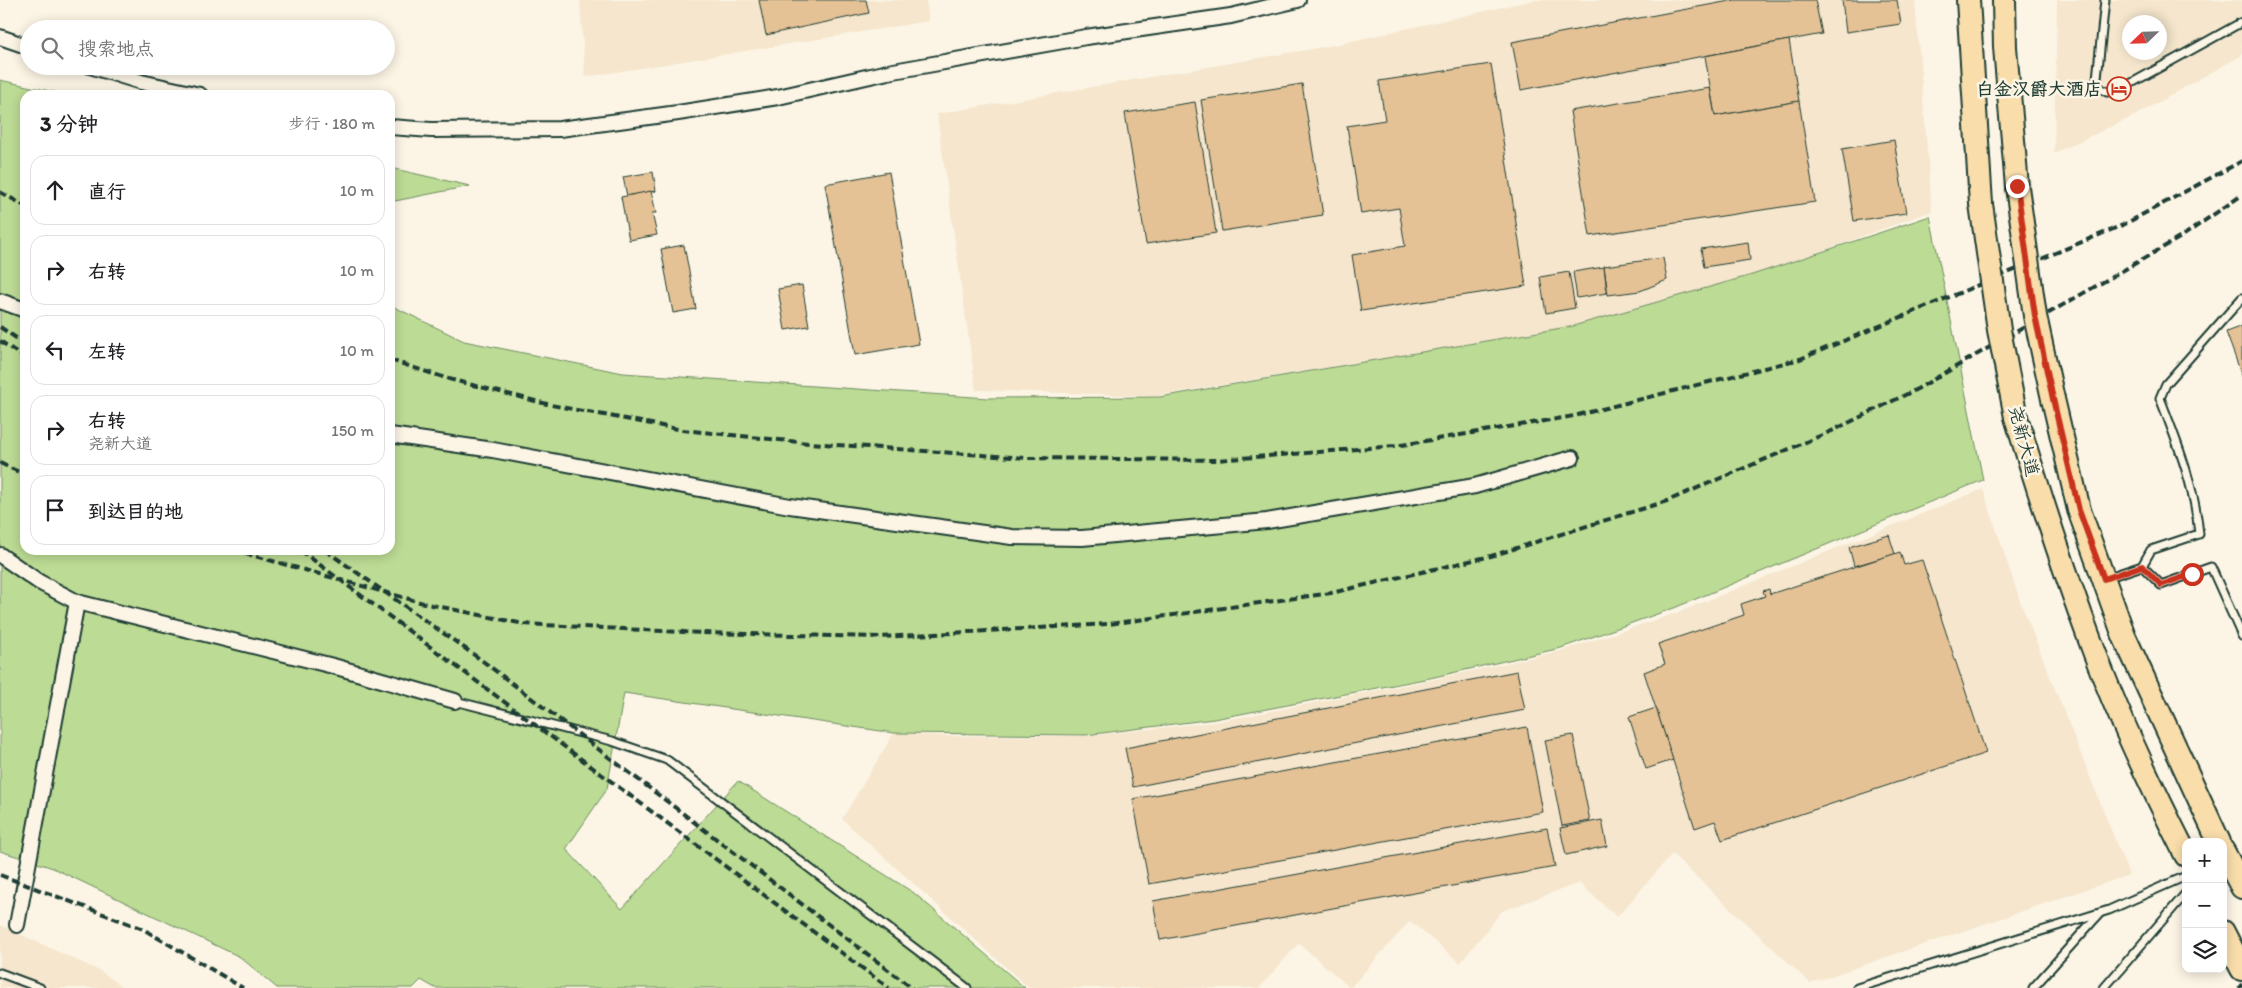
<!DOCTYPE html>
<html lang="zh">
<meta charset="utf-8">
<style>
body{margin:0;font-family:Itim,"LXGW WenKai TC",sans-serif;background:#f6f6f6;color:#202124}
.controls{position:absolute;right:15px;bottom:15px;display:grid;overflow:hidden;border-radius:10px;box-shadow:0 2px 12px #0003}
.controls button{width:45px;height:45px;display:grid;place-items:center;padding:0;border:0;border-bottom:1px solid #e0e0e0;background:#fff;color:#202124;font:25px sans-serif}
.compass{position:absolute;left:2122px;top:15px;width:45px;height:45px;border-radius:50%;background:#fff;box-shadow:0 2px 12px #0003;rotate:247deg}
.stop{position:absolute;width:15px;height:15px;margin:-11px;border:4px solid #c8321e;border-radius:50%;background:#fff}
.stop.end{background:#c8321e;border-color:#fff;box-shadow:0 1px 5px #0008}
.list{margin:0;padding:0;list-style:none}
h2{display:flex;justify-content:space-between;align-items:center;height:65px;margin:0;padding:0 20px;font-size:21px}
h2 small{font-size:16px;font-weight:400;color:#757577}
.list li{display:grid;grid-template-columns:32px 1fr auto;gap:15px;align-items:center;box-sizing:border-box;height:70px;margin:0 10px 10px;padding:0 10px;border:1px solid #e0e0e0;border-radius:15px}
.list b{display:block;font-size:19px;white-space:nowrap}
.list p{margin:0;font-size:16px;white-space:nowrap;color:#757577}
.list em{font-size:16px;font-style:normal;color:#757577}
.icon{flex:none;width:28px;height:28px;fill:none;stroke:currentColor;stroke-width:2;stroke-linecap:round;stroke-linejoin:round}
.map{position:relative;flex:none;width:2242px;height:988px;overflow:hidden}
.search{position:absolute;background:#fff;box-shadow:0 2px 12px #0003;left:20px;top:20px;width:375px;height:55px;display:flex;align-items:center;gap:12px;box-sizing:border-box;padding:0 18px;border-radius:28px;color:#757577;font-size:19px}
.panel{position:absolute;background:#fff;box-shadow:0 2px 12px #0003;left:20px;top:90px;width:375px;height:465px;border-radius:15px}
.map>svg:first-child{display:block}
.built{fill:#f5e6cd;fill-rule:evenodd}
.green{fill:#bcdb94;stroke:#6e8c64}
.building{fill:#e5c296;stroke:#1f3d34}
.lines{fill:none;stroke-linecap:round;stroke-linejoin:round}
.service-casing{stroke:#1f3d34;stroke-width:11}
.minor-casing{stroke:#1f3d34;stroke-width:18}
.primary-casing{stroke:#1f3d34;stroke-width:26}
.service{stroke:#fcf5e5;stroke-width:7}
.minor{stroke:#fcf5e5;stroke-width:14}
.primary{stroke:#f9deab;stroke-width:22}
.rail{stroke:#1f3d34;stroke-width:4;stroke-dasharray:8 4;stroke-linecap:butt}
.primary-bridge-casing{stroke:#1f3d34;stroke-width:26;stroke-linecap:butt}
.primary-bridge{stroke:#f9deab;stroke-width:22}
.route{stroke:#c8321e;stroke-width:6}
.labels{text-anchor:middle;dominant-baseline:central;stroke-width:5;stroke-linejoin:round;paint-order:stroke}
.poi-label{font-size:18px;font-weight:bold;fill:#1f3d34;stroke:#fcf5e5;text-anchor:end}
.street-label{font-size:18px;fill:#1f3d34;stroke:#fcf5e5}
</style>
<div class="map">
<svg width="2242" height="988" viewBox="0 0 2242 988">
<rect width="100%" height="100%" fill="#fcf5e5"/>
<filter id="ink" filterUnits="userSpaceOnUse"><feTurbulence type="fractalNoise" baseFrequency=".02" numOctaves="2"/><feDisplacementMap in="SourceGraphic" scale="10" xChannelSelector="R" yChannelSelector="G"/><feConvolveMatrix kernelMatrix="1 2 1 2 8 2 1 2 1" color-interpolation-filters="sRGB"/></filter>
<g filter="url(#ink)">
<g class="built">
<path d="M580,0H926L929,21L585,77Z"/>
<path d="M1534,0H1915L1932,211L1753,276L1569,327L1156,396L976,390L937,114L1334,45Z"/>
<path d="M2057,0H2242V55L2136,115L2054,153ZM2130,22H2160V52H2130Z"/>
<path d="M1983,489L2020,601L2129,875L1810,983L1672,854L1617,917L1579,883L1502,911L1460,963L1410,921L1350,988L1299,943L1259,988H1029L842,819L894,733L947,736H1088L1215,722L1431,680L1560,651L1674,614Z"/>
<path d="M0,925L100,971L124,988H0Z"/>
</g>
<g class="green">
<path d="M0,80L67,95H25V550H390V305L464,341L623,373L988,398L1160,397L1573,326L1752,275L1930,216L1983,480L1674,608L1561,648L1430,678L1214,719L1086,735L894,733L624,693L607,789L566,849L622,909L738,781L914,893L1025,988H435L421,980L413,988H277L240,957L53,868L0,851Z"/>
<path d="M390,168L470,186L390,202Z"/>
</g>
<g class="building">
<path d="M759,0H866L869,13L766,35Z"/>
<path d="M1735,0H1815L1822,34L1521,90L1512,42Z"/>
<path d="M1842,0H1897L1901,24L1846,32Z"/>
<path d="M1789,40L1799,101L1715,116L1705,56Z"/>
<path d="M1491,64L1526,286L1361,311L1352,255L1405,246L1399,208L1361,214L1347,126L1385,120L1379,81Z"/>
<path d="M1302,84L1323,215L1222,231L1201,100Z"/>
<path d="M1710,88L1715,116L1799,101L1815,202L1590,236L1570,111Z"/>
<path d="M1195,102L1216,233L1146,244L1125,113Z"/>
<path d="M1894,140L1906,213L1854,221L1842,149Z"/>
<path d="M653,172L656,191L627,196L623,177Z"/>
<path d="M889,172L919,344L855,355L825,184Z"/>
<path d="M651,191L656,213H652L657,235L629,240L621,197Z"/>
<path d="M1748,242L1750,260L1704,267L1701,249Z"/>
<path d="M684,245L696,309L673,313L661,249Z"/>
<path d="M1663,258L1667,280L1640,291L1608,295L1604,266Z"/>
<path d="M1604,267L1607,293L1577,298L1573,272Z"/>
<path d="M1569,272L1575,308L1546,313L1540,277Z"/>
<path d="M802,285L809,326L785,330L778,289Z"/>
<path d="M2242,326V376L2226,332Z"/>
<path d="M1889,535L1895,554L1854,566L1849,547Z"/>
<path d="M1900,552L1904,565L1922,560L1986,753L1722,840L1715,821L1695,828L1644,672L1665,664L1658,644L1744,615L1741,604L1765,596L1763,591L1769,589L1770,594Z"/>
<path d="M1517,671L1525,710L1133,787L1125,748Z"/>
<path d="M1656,708L1673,760L1646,769L1629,717Z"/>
<path d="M1527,727L1543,812L1149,884L1133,799Z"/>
<path d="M1573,735L1590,821L1562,826L1545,740Z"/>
<path d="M1602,820L1607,846L1566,855L1560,828Z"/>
<path d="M1547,828L1555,867L1160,940L1153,901Z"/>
</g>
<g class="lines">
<g class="service-casing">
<g id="service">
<path d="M2105,0L2097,79L2099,88L2107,92L2119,90L2242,22"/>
<path d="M2142,566L2161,585L2211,567L2242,636"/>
<path d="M2106,578L2142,566L2151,550L2199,534C2195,487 2177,442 2160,398L2166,384L2242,298"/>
<path d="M455,701L612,741L667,760L967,988"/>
<path d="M0,973L40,988"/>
<path d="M1857,988L2109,910L2186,876"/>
<path d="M2033,988L2100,913"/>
<path d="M2104,988L2186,893"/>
</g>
</g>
<g class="minor-casing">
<g id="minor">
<path d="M0,37L29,47"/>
<path d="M90,66L141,82L200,95"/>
<path d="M390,127L431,130L560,129L678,113L778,97L888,72L1086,37L1231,16L1298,0"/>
<path d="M0,301L25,310"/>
<path d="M390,435L493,450L790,506L1012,537L1082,538L1267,521L1475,486L1572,458"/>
<path d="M0,555L39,582L77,602L333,666L455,701"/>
<path d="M17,925L77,602"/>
</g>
</g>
<g class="primary-casing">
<g id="primary">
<path d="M1968,0L1981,204"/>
<path d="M2004,0L2005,47L2017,187"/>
<path d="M2053,399L2079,510L2124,636L2219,842"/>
<path d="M2016,417C2040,496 2065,574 2094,651C2120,721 2152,788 2186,855"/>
<path d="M2223,851L2242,887"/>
<path d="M2223,932L2242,969"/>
</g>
</g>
<use href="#service" class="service"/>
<use href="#minor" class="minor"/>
<use href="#primary" class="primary"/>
<g class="rail">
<path d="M0,192L25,206"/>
<path d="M0,327L25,344"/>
<path d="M0,341L25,358"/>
<path d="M390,360L449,379L551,405L683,430L809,443L1026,458L1217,460L1395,446L1574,416L1800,359L2123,225L2242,161"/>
<path d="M0,463L25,475"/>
<path d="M233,550L427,604L524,624L702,633L881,637L1109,624L1331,593L1491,556L1667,501L1834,430L1917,389L2181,237L2242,195"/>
<path d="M300,550L889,988"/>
<path d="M325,550L480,659L912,988"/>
<path d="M0,875L143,929L243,988"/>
<path d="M2239,988L2242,984"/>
</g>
<g class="primary-bridge-casing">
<g id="primary-bridge">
<path d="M2017,187L2035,316L2053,399"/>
<path d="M1981,204L1999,330L2016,417"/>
</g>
</g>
<use href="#primary-bridge" class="primary-bridge"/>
</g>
</g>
<g class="lines" filter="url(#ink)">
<path class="route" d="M2017,186L2035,316L2053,399L2079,510L2104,579L2142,566L2161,585L2192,574"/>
</g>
<defs>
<g id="hotel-ring" transform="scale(1.25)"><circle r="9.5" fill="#fcf5e5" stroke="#c8321e" stroke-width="1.5"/><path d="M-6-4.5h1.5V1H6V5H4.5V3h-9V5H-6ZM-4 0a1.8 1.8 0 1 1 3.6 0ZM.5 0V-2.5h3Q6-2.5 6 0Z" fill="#c8321e"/></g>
</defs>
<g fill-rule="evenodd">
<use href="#hotel-ring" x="2119" y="89"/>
</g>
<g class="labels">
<g class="poi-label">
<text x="2102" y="89">白金汉爵大酒店</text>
</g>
<g class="street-label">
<text transform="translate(2024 441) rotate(75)">尧新大道</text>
</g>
</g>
</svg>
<div class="controls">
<button>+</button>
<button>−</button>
<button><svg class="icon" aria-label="layers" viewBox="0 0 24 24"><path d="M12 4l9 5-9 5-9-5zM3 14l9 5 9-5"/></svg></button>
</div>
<svg class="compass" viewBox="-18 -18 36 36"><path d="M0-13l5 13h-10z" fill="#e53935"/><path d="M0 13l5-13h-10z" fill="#757577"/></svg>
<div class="stop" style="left:2192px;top:574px"></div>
<div class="stop end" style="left:2017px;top:186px"></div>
<div class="search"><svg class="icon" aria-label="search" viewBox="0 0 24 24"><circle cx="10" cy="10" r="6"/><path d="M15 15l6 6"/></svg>搜索地点</div>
<section class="panel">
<h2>3 分钟<small>步行 · 180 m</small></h2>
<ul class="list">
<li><svg class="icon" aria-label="ahead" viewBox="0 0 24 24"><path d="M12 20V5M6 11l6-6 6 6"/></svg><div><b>直行</b></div><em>10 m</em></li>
<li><svg class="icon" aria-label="right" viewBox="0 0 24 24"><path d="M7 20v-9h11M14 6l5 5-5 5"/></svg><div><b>右转</b></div><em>10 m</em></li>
<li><svg class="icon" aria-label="left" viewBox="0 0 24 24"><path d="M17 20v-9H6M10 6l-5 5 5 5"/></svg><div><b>左转</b></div><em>10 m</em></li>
<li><svg class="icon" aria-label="right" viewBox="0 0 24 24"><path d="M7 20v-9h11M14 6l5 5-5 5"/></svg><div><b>右转</b><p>尧新大道</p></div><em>150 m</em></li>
<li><svg class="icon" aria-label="arrive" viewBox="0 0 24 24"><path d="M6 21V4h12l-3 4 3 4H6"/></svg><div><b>到达目的地</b></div></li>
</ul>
</section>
</div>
